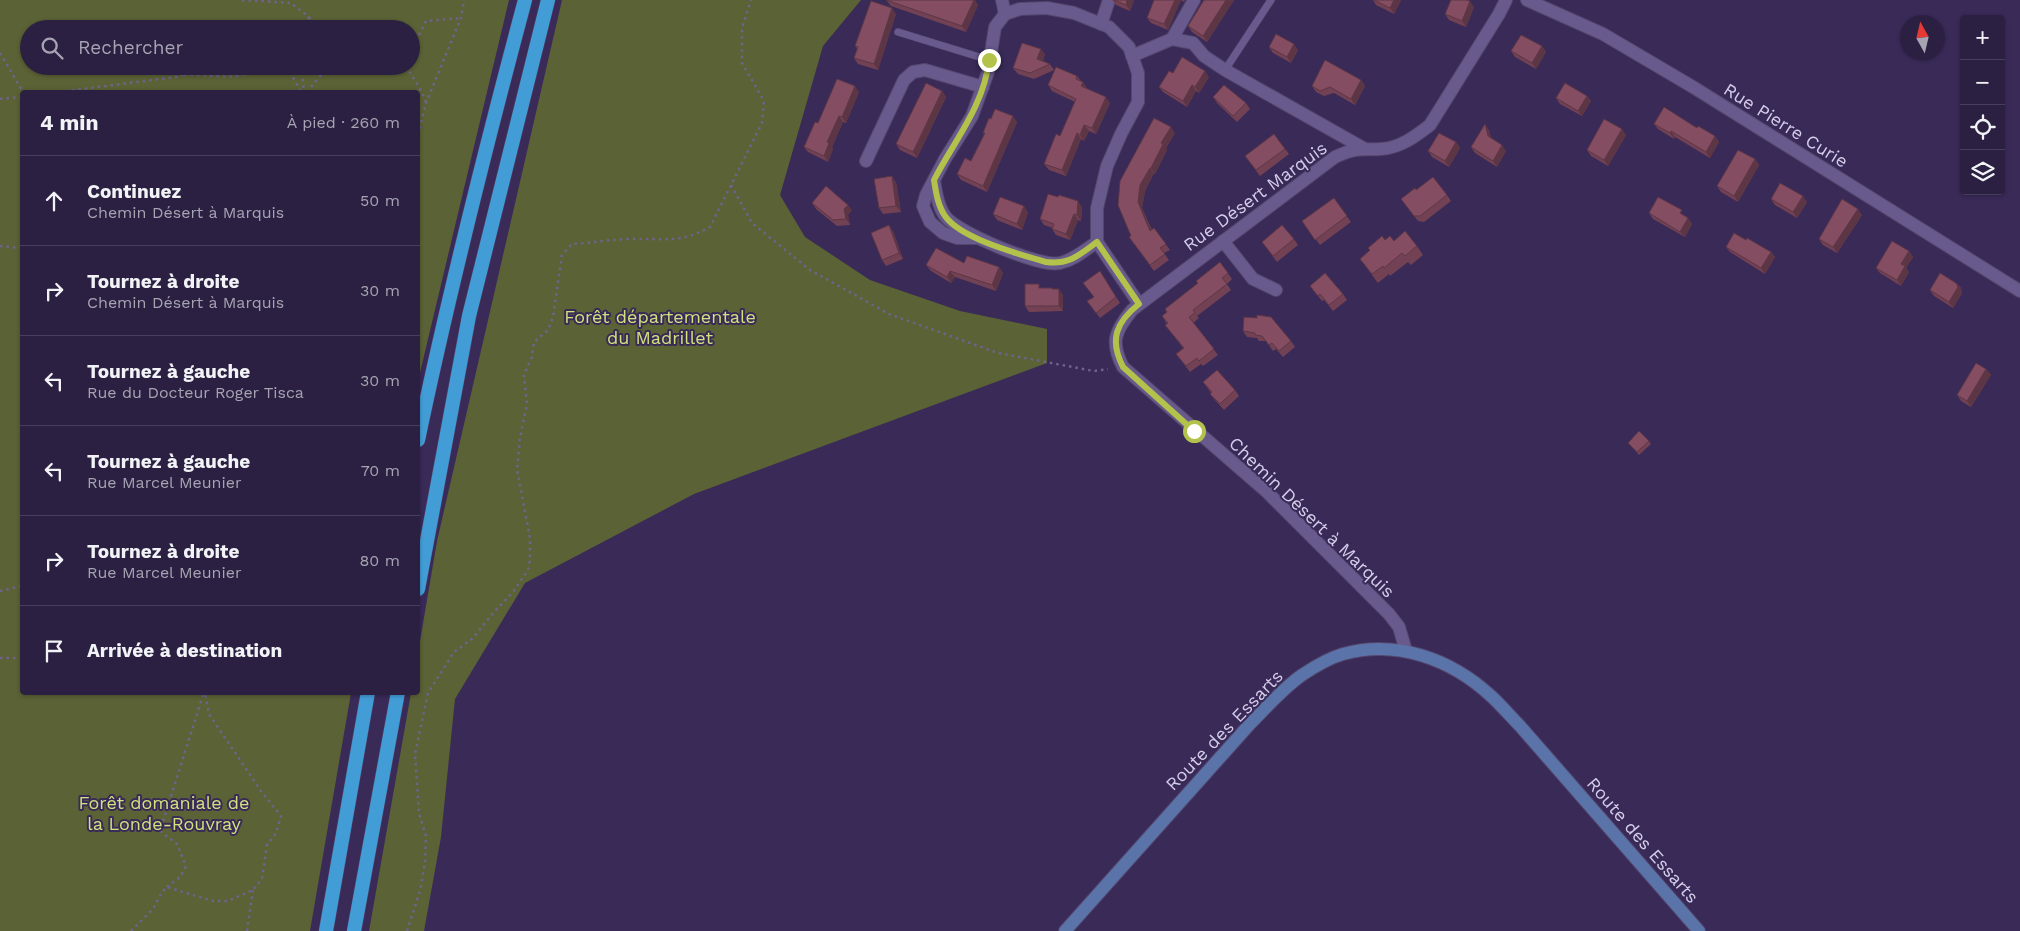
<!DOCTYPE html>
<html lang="fr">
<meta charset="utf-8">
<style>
body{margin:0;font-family:"Work Sans",sans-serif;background:#332849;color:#f1f3f6}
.controls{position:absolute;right:15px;top:15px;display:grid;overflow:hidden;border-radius:5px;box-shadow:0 1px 4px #0004}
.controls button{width:45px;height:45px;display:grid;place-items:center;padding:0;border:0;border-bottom:1px solid #473e5b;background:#2b2042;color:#f1f3f6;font:25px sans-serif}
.compass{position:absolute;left:1900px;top:15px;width:45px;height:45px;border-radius:50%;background:#2b2042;box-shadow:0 1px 4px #0004;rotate:352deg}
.stop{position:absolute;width:15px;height:15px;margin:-11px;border:4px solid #b3c24b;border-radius:50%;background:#fff}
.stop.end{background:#b3c24b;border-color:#fff;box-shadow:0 1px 5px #0008}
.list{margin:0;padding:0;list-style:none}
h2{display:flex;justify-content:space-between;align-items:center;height:65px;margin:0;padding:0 20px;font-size:21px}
h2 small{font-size:16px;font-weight:400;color:#a6a3b2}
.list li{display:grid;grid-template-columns:32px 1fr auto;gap:15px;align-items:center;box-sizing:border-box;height:90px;padding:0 20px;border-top:1px solid #473e5b}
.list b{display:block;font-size:19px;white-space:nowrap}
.list p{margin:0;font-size:16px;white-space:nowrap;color:#a6a3b2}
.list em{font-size:16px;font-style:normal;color:#a6a3b2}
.icon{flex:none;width:28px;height:28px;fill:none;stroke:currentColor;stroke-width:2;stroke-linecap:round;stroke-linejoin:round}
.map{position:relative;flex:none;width:2020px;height:931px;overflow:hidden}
.search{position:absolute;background:#2b2042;box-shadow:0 1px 4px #0004;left:20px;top:20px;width:400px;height:55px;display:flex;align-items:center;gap:12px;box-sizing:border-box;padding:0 18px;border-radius:28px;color:#a6a3b2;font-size:19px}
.panel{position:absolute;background:#2b2042;box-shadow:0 1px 4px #0004;left:20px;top:90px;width:400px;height:605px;border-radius:5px}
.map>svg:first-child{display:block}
.green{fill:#5b6235;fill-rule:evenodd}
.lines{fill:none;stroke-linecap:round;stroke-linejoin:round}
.service-casing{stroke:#53466d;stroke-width:8}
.minor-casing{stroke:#53466d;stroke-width:14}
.secondary-casing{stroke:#53466d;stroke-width:14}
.trunk-casing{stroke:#53466d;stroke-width:15}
.path{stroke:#6f638b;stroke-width:2.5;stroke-dasharray:2.5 4;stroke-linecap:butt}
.service{stroke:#685a8c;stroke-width:7}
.minor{stroke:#685a8c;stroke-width:12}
.secondary{stroke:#5a73a8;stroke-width:12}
.trunk{stroke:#429dd7;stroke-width:14}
.wall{fill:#724254}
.shaded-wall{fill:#5d3645}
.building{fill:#854d62;stroke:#5d3645}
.route{stroke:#b3c24b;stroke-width:6}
.labels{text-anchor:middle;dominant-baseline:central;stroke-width:4;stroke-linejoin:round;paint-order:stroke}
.street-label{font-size:18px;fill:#d4cdea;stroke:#392a58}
.park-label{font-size:18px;fill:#d1e17d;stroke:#392a58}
</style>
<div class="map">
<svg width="2020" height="931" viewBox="0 0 2020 931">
<rect width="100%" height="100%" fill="#392a58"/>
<g class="green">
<path d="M0,0H509L418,381V92H22V692L351,693L310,931H0ZM29,29H411V66H29Z"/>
<path d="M562,0H861L823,46L780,195L805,237L870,280L960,311L1047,329V363L694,494L525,583L455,699L441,837L424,931H369L411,693L418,692V653L437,541Z"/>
</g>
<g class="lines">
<g class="service-casing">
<g id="service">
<path d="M898,32L989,60"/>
<path d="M1225,70L1271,0"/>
</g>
</g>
<g class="minor-casing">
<g id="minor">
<path d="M1002,0L1005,14"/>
<path d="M1527,0L1603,34L1693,87L2020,291"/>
<path d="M1005,14L1020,9L1047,8L1074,13L1109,27L1129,47L1138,73V102L1121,134L1107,166L1097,208V242L1139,304"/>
<path d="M1101,24L1109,0"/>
<path d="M1172,39L1193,43L1204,56L1225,70L1365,149"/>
<path d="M1132,56L1172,39L1194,0"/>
<path d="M866,161L904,80L913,72L925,70L983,87"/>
<path d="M934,180C936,193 938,206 945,216C957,233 1042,268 1060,263C1074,260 1085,250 1097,242"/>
<path d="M977,238H957L943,233L930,222L923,206L926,195L945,159L972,116L988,72L995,27L1005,14"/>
<path d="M1223,241L1253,279L1276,290"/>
<path d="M1406,651L1399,627L1389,614L1267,492L1123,367C1110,342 1115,331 1132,310L1335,157C1356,147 1360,150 1381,149C1400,148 1416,136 1430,125L1499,14L1506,0"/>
</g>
</g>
<g class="secondary-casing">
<path id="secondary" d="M1065,931L1249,725C1266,708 1282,689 1302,675C1314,667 1329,658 1343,654C1396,639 1451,659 1491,696C1501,705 1510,716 1520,726L1699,931"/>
</g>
<g class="trunk-casing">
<g id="trunk">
<path d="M418,440C449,292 486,146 525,0"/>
<path d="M418,589L469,316L548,0"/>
<path d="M326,931L368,692"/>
<path d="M354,931L398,692"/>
</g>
</g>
<g class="path">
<path d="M242,0L291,3L309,17L305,22L292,29"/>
<path d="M309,17L319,29"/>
<path d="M411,43H415L426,21L461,18"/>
<path d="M0,53L23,92"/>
<path d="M287,66L301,92"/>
<path d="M301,66L304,92"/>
<path d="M406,66L419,87L426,102"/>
<path d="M184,75C211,73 239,84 262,66"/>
<path d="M59,92L176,77L208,66"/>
<path d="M307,92L321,75L322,66"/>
<path d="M0,99L22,97"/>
<path d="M418,135L426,103L461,18L464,0"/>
<path d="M731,185L752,223L810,270L889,314L998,353L1094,371L1108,369"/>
<path d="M0,246L22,248"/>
<path d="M0,591L22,586"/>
<path d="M0,658H22"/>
<path d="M167,887L180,877L186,866L177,844L160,831L204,692"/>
<path d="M131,931L153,909L162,892L167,887L213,901H228L253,890L262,879L267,845L276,833L281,816L261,791L209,714L205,692"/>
<path d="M247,931L253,890"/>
<path d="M407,931L420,891L425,863L426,836L419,813L415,754L428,693L454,652L473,638L494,612L513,592L528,570L530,560V538L517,469L520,438L527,404L524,375L532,357L534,342L548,330L553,317L562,255L572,244C592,243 611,239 631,239C662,238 681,244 710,227L762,123L764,101L742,63V28L751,0"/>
</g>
<use href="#service" class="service"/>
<use href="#minor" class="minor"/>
<use href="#secondary" class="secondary"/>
<use href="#trunk" class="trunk"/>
</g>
<g class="wall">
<path d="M886,0L975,1L978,5L966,32L891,6Z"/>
<path d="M1112,0H1134L1130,11L1116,5Z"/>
<path d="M1154,0H1185L1184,2L1181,0L1168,30L1151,23L1147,18Z"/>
<path d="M1204,0H1234L1207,42L1192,32L1188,26Z"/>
<path d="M1373,0H1401L1394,14L1376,5Z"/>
<path d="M1474,7L1466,27L1449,20L1445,14Z"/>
<path d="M896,14L878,70L858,64L854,58L857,49L855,46Z"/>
<path d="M1542,46L1546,52L1536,69L1515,57L1511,51Z"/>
<path d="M1269,47L1298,50L1291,63L1273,53Z"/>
<path d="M1045,54L1043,61L1050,64L1054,70L1034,79L1018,74L1013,68Z"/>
<path d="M1173,73L1209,77L1199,93L1196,91L1187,107L1163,92L1159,87Z"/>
<path d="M1077,76L1087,89L1110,103L1096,134L1089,131L1084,141L1081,139L1066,176L1049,170L1044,164L1060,136L1075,102L1052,91L1048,85Z"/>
<path d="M1361,80L1365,86L1355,105L1334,93L1324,96L1316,92L1312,86Z"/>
<path d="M942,91L946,97L917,158L900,150L896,144Z"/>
<path d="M859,92L846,123L843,122L832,147L833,149L828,162L808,152L804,147L818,123Z"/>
<path d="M1587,96L1591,101L1582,116L1560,104L1556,98Z"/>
<path d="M1213,97L1246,103L1250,109L1237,122L1217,103Z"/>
<path d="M991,119L1017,122L987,192L961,180L957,174L971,161L984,134L983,133Z"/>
<path d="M1654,124L1697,128L1715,136L1719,142L1710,158L1675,137L1674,139L1658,129Z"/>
<path d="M1489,130L1491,138L1506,151L1497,167L1475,153L1471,147Z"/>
<path d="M1175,133L1166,148L1167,150L1155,174L1154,173L1145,191L1142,208L1152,230L1154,228L1170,250L1164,253L1169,260L1154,271L1129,237L1131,236L1118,205Z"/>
<path d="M1274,134L1289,154L1260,176L1245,156Z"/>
<path d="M1626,135L1608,166L1591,156L1587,150Z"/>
<path d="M1456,142L1460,148L1449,167L1432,157L1428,151Z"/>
<path d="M1755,159L1759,165L1738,202L1721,192L1717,186Z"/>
<path d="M896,182L901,212L883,214L879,208Z"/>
<path d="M1416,190L1447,195L1451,201L1424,222L1418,221L1401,199Z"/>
<path d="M1334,198L1351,222L1320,245L1302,221Z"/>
<path d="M1771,199L1807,202L1797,218L1775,205Z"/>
<path d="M812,203L852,210L848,215L850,225L837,226L816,209Z"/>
<path d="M1082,207L1081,221L1078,220L1070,240L1056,235L1052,229L1053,228L1044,225L1040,219Z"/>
<path d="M1028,212L1022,230L997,220L993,214Z"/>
<path d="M1649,213L1686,216L1692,224L1685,237L1653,219Z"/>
<path d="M1862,215L1837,253L1823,245L1819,239Z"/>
<path d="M893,231L903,259L886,266L882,260Z"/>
<path d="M1294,239L1298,245L1277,262L1262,242Z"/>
<path d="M1385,240L1394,241L1417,246L1423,255L1411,265L1408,262L1390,276L1389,274L1378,283L1360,259Z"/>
<path d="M1726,247L1771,252L1775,257L1765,274L1730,252Z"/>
<path d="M1909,251L1913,257L1906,268L1909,272L1901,286L1880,273L1876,268Z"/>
<path d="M1220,262L1232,279L1227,284L1231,290L1197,316L1199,318L1193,323L1218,355L1203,366L1201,364L1190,372L1176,354L1183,348L1165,325L1167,324L1162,316L1167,312Z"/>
<path d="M964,263L999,267L1003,273L996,291L955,277L951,283L931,271L926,265Z"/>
<path d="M1100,271L1120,303L1100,318L1087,301L1094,297Z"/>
<path d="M1956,283L1961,288L1962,293L1953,308L1934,296L1930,290Z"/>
<path d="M1310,286L1343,294L1347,300L1333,311L1324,300L1322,301Z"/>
<path d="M1042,288H1052L1053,289L1063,295V311L1029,312L1025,306Z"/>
<path d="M1244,317L1291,341L1295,347L1283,357L1276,349L1273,351L1266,341H1259L1257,338L1247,337L1243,331Z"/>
<path d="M1986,369L1991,375L1971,407L1961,401L1957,395Z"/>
<path d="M1203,382L1235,390L1239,396L1224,410L1214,399L1210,394L1211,393Z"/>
<path d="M1649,441L1651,444L1639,455L1628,443Z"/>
</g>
<g class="shaded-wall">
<path d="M971,0H975L978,5L966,32L962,26Z"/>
<path d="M1127,0H1134L1130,11L1126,5Z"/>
<path d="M1175,0H1181L1168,30L1164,24Z"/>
<path d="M1226,0H1234L1207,42L1203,36Z"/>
<path d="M1394,0H1401L1394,14L1390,8Z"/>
<path d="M1470,1L1474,7L1466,27L1462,21Z"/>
<path d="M892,8L896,14L878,70L874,64Z"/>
<path d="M1294,44L1298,50L1291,63L1287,57Z"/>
<path d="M1542,46L1546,52L1536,69L1532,63Z"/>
<path d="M1041,49L1045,54L1041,65L1037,59Z"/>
<path d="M1205,71L1209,77L1199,93L1195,87Z"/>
<path d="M1361,80L1365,86L1355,105L1351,99Z"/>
<path d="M1083,82L1087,88L1085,92L1081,86Z"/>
<path d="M1192,85L1196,91L1187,107L1183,101Z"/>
<path d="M855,86L859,92L846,123L842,117Z"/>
<path d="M942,91L946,97L917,158L913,152Z"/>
<path d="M1587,96L1591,101L1582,116L1578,111Z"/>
<path d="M1106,97L1110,103L1096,134L1092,128Z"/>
<path d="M839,116L843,122L832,147L833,149L828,162L824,156L827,142Z"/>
<path d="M1013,116L1017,122L987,192L983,186Z"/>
<path d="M1485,124L1489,130L1492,142L1488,136Z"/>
<path d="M1084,125L1089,131L1084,141L1080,135Z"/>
<path d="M1171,127L1175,133L1166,148L1167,150L1155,174L1151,168L1161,143Z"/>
<path d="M1622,129L1626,135L1608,166L1604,160Z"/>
<path d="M1671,131L1675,137L1674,139L1670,133Z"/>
<path d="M1077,133L1081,139L1066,176L1062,170Z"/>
<path d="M1715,136L1719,142L1710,158L1706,152Z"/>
<path d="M1456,142L1460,148L1449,167L1445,161Z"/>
<path d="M1502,145L1506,151L1497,167L1493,161Z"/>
<path d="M1755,159L1759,165L1738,202L1734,196Z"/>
<path d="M1150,168L1154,173L1145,191L1142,208L1154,237L1150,231L1138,202L1140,185Z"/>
<path d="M892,176L896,182L901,212L896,206Z"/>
<path d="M1803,196L1807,202L1797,218L1793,212Z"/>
<path d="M1078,201L1082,207L1081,221L1077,215Z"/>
<path d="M848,205L852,210L848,215L850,225L846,219L844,209Z"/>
<path d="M1024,206L1028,212L1022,230L1017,224Z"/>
<path d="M1858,209L1862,215L1837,253L1833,247Z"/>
<path d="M1074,214L1078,220L1070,240L1066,234Z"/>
<path d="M1688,218L1692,224L1685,237L1680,232Z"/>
<path d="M889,225L893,231L903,259L899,253Z"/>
<path d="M1909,251L1913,257L1906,268L1909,272L1901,286L1897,280L1901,264Z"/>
<path d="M1771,252L1775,257L1765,274L1761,268Z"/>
<path d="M999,267L1003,273L996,291L992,285Z"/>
<path d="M950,271L955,277L951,283L947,277Z"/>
<path d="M1956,283L1961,288L1962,293L1953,308L1949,302Z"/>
<path d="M1059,289L1063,295V311L1059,306Z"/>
<path d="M1986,369L1991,375L1971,407L1967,401Z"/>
</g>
<g class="building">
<path d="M886,0H974L962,26Z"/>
<path d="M1114,0H1127L1126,5Z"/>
<path d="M1154,0H1175L1164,24L1147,18Z"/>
<path d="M1204,0H1226L1203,36L1188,26Z"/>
<path d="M1374,0H1394L1390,8Z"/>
<path d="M1451,0H1466L1470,1L1462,21L1445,14Z"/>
<path d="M871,1L892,8L874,64L854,58L858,47L855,46Z"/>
<path d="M1276,34L1294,44L1287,57L1269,47Z"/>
<path d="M1521,35L1542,46L1532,63L1511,51Z"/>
<path d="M1022,43L1041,49L1037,59L1050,64L1030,73L1013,68Z"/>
<path d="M1182,57L1205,71L1195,87L1192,85L1183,101L1159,87L1169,71L1173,73Z"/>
<path d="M1325,60L1361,80L1351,99L1330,87L1320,91L1312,86Z"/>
<path d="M1056,67L1077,76L1076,79L1083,82L1081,86L1106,97L1092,128L1084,125L1080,135L1077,133L1062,170L1044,164L1056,134L1060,136L1076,99L1048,85Z"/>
<path d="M837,79L855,86L842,117L839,116L827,142L829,143L824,156L804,147L815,122L818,123Z"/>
<path d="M926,83L942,91L913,152L896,144Z"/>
<path d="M1565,83L1587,96L1578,111L1556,98Z"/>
<path d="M1224,85L1246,103L1233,116L1213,97Z"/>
<path d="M1664,107L1697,128L1698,126L1715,136L1706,152L1671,131L1670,133L1654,124Z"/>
<path d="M995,109L1013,116L983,186L957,174L965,158L971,161L985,133H983L989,118L991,119Z"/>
<path d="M1154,118L1171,127L1161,143L1163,144L1151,168H1150L1140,185L1138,202L1150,231L1154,228L1166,244L1160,248L1165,254L1150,265L1129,237L1131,236L1118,205L1120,181Z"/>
<path d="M1604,119L1622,129L1604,160L1587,150Z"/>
<path d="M1485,124L1488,136L1502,145L1493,161L1471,147Z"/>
<path d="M1439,133L1456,142L1445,161L1428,151Z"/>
<path d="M1274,134L1285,149L1256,170L1245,156Z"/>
<path d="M1738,150L1755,159L1734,196L1717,186Z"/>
<path d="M892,176L896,206L879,208L874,179Z"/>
<path d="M1433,177L1447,195L1420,216H1414L1401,199L1415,188L1416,190Z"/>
<path d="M1780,183L1803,196L1793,212L1771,199Z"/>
<path d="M826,186L848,205L844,209L846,219L833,220L812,203Z"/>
<path d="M1048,194L1058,197L1059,195L1078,201L1077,215L1074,214L1066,234L1052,229L1054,224L1040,219Z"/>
<path d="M1000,197L1024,206L1017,224L993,214Z"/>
<path d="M1658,197L1682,210L1680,213L1688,218L1680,232L1649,213Z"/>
<path d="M1334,198L1347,216L1315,240L1302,221Z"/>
<path d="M1842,199L1858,209L1833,247L1819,239Z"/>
<path d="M889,225L899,253L882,260L871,233Z"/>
<path d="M1282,225L1294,239L1273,256L1262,242Z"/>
<path d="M1405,231L1417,246L1405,256L1402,253L1384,268L1383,266L1372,274L1360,259L1370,250L1368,248L1382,236L1385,240L1390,236L1394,241Z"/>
<path d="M1734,233L1746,240L1747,238L1771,252L1761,268L1726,247Z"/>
<path d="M1892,241L1909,251L1901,264L1905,266L1897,280L1876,268Z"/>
<path d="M936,248L964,263L967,256L999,267L992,285L950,271L947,277L926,265Z"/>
<path d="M1220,262L1228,273L1222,278L1227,284L1193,310L1195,313L1189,317L1214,349L1199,361L1197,358L1186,366L1176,354L1184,348L1165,325L1168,323L1162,316L1167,312L1165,309L1198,283L1196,281Z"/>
<path d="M1100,271L1116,297L1096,313L1087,301L1094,297L1083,283Z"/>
<path d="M1325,273L1343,294L1329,305L1320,294L1318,296L1310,286Z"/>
<path d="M1940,273L1956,283L1958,287L1949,302L1930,290Z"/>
<path d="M1025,284H1039V288H1052V289H1059V306H1025Z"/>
<path d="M1257,315L1271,317L1291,341L1279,351L1272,343L1269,345L1262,336L1255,335V333L1243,331L1244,317L1257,318Z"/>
<path d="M1976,363L1986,369L1967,401L1957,395Z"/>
<path d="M1217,370L1235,390L1220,404L1210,394L1212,392L1203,382Z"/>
<path d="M1639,431L1649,441L1637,452L1628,443Z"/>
</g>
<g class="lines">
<path class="route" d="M989,60C984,106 954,141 934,180C936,193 938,206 945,216C961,239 1019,254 1046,262C1069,265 1079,255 1097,242L1139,304C1116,322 1109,340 1123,367L1194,431"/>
</g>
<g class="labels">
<g class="street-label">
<text transform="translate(1786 125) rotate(32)">Rue Pierre Curie</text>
<text transform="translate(1255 196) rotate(-36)">Rue Désert Marquis</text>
<text transform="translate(1312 517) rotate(44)">Chemin Désert à Marquis</text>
<text transform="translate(1224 730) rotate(-46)">Route des Essarts</text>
<text transform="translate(1643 840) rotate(49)">Route des Essarts</text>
</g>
<g class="park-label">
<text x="660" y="316">Forêt départementale<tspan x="660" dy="21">du Madrillet</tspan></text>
<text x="164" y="802">Forêt domaniale de<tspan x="164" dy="21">la Londe-Rouvray</tspan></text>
</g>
</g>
</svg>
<div class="controls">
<button>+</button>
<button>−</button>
<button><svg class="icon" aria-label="locate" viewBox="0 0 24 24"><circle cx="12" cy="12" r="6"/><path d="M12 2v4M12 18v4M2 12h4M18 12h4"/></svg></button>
<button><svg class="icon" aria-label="layers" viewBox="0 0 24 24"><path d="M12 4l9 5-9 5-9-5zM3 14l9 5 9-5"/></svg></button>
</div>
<svg class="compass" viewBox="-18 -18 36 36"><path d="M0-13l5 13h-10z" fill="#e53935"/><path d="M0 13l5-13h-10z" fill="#a6a3b2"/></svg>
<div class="stop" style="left:1194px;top:431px"></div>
<div class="stop end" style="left:989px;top:60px"></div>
<div class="search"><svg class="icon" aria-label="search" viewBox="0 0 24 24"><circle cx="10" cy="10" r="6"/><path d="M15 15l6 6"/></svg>Rechercher</div>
<section class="panel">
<h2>4 min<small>À pied · 260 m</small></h2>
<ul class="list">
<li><svg class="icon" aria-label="ahead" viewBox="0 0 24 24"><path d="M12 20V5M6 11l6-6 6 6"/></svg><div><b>Continuez</b><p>Chemin Désert à Marquis</p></div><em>50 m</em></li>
<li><svg class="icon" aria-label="right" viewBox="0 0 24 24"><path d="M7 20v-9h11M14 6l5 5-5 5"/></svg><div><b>Tournez à droite</b><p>Chemin Désert à Marquis</p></div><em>30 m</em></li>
<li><svg class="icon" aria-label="left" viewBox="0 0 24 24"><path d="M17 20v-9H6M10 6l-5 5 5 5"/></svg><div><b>Tournez à gauche</b><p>Rue du Docteur Roger Tisca</p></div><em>30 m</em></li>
<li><svg class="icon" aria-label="left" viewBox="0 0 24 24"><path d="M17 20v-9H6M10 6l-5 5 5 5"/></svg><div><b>Tournez à gauche</b><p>Rue Marcel Meunier</p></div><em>70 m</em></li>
<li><svg class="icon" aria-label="right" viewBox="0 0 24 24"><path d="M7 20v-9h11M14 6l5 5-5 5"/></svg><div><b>Tournez à droite</b><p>Rue Marcel Meunier</p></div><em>80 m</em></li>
<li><svg class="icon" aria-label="arrive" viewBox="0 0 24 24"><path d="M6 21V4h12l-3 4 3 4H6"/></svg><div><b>Arrivée à destination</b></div></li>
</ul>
</section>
</div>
